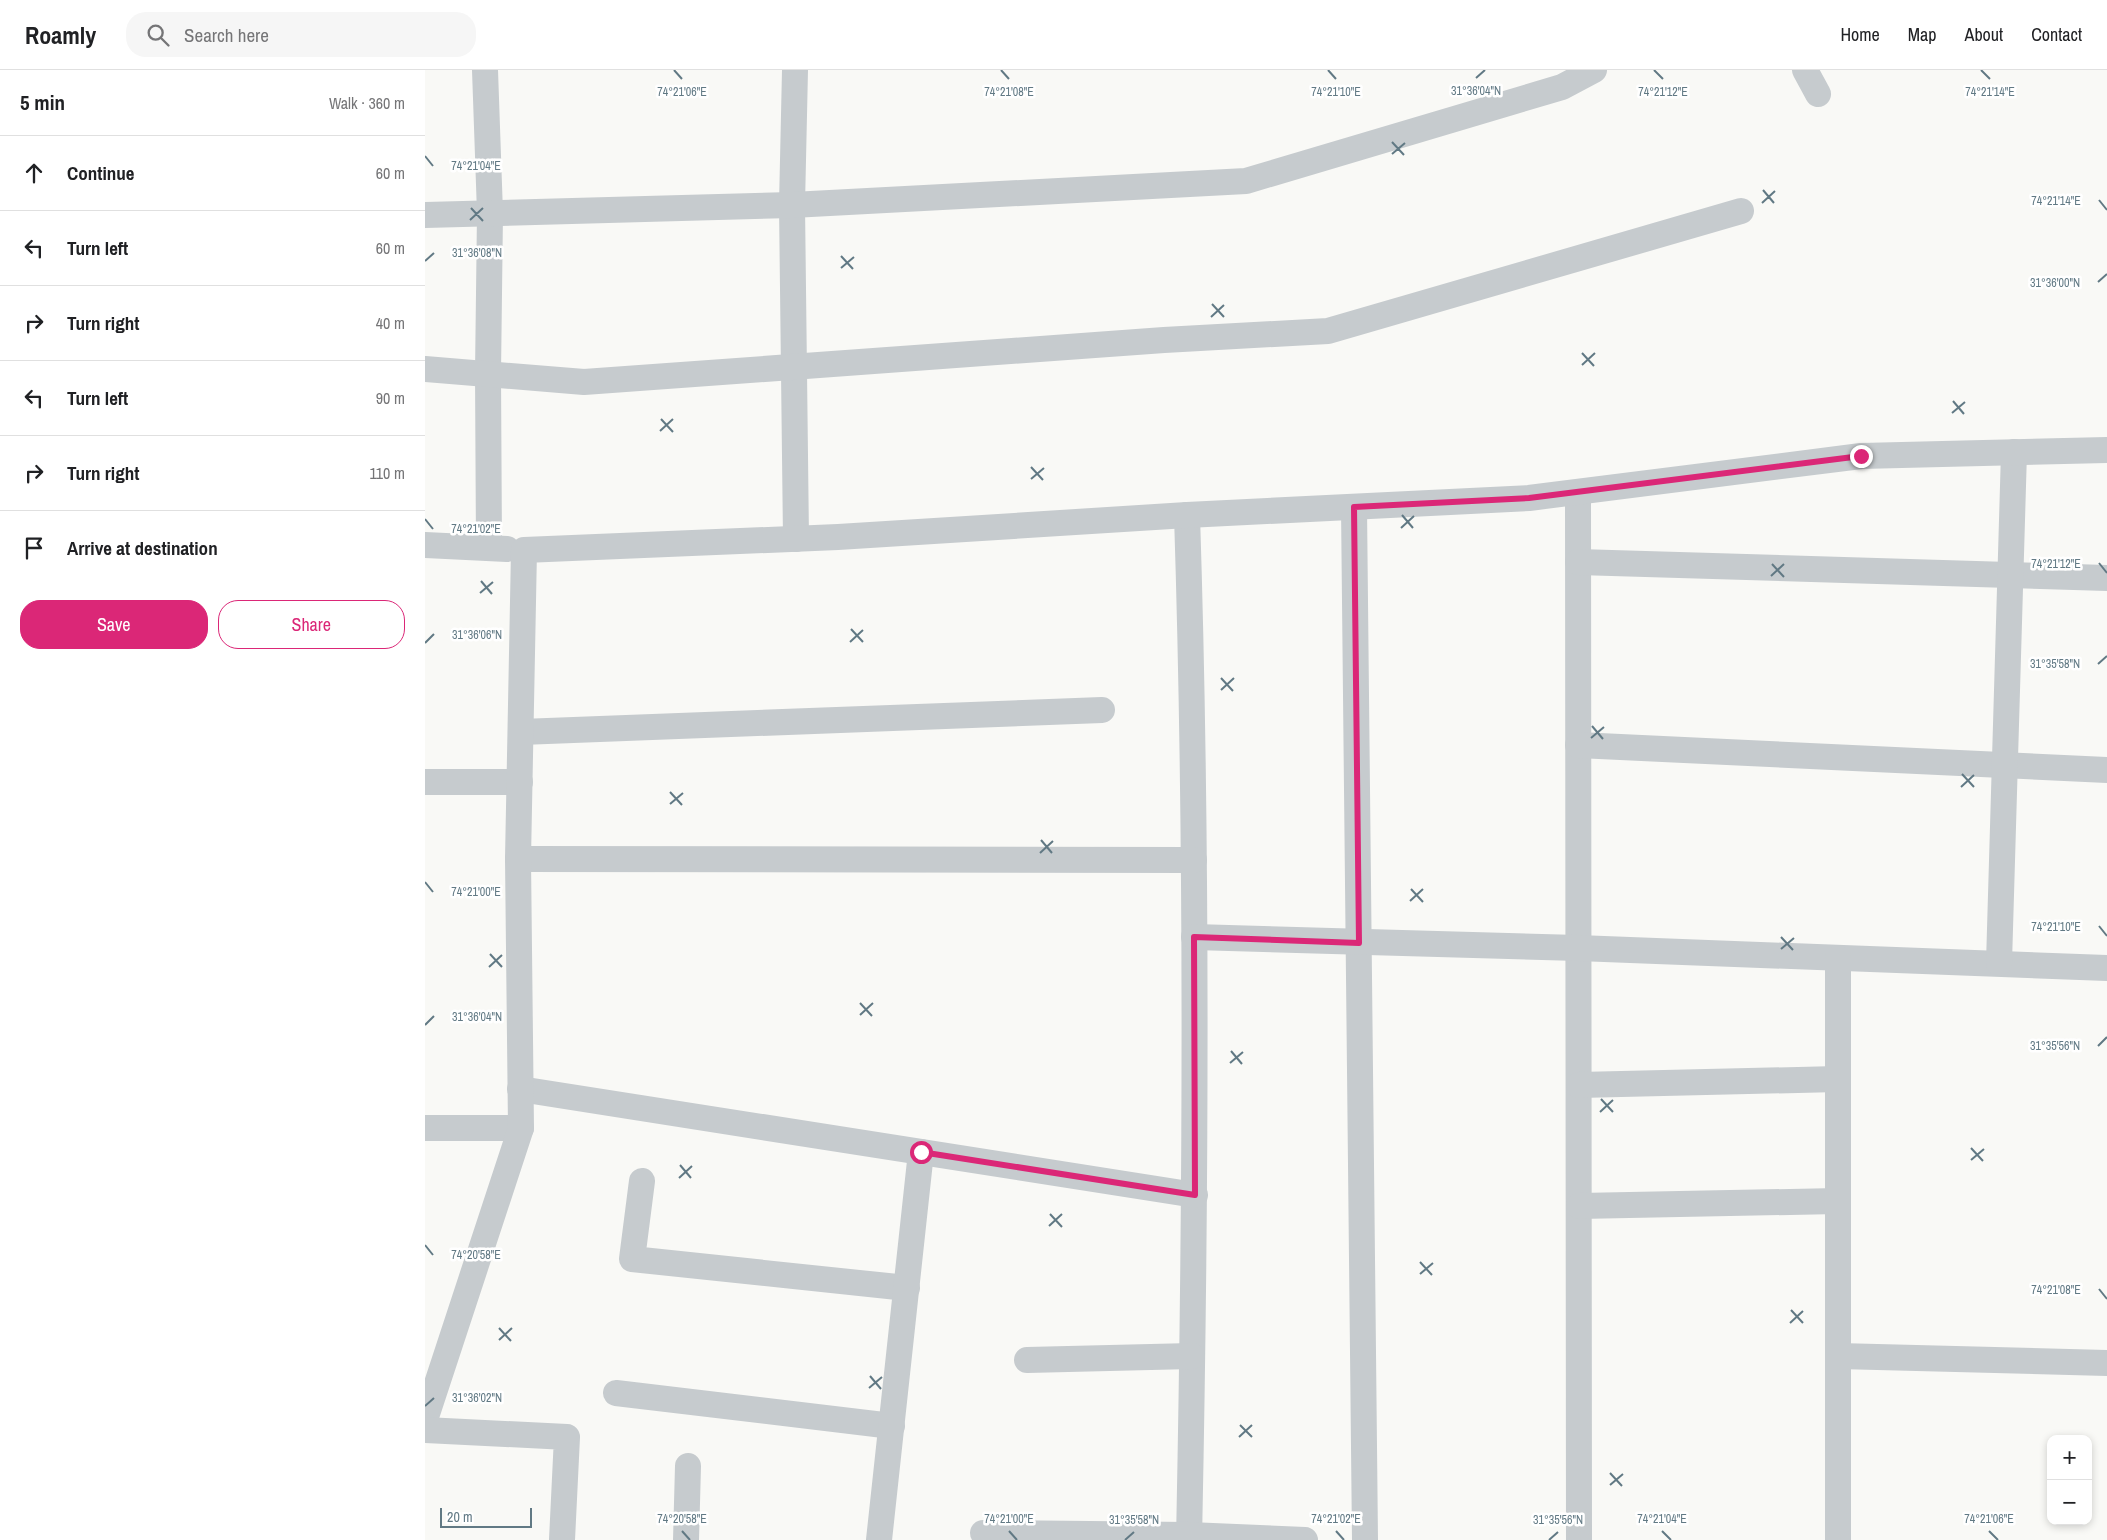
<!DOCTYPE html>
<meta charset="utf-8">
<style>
body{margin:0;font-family:"Archivo Narrow",sans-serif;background:#f6f6f6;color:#202124}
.controls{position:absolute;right:15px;bottom:15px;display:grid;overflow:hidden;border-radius:10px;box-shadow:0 2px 8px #0003}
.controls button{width:45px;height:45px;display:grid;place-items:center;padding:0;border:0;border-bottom:1px solid #e0e0e0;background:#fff;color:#202124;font:25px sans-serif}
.scale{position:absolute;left:15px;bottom:12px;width:92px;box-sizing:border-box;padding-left:5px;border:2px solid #617984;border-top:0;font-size:14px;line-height:18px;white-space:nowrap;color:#617984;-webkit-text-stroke:4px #fff;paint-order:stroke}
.stop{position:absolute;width:15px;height:15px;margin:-11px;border:4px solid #db2777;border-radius:50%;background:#fff}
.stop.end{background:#db2777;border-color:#fff;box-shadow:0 1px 5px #0008}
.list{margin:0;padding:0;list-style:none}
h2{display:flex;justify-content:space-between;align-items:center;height:65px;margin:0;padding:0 20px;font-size:21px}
h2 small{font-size:16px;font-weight:400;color:#757577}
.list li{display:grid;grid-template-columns:32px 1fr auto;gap:15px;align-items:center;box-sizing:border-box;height:75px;padding:0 20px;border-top:1px solid #e0e0e0}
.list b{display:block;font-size:19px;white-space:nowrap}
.list em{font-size:16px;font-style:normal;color:#757577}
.actions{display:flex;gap:10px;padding:15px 20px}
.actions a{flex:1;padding:11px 0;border:1px solid #db2777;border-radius:20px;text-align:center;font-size:18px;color:#db2777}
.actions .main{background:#db2777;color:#fff}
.icon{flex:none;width:28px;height:28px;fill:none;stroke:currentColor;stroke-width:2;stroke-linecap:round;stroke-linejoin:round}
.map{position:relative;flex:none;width:1682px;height:1470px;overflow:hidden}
header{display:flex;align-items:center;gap:30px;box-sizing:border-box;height:70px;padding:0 25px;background:#fff;border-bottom:1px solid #e0e0e0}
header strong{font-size:24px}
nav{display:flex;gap:28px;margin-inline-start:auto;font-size:18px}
.search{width:350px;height:45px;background:#f6f6f6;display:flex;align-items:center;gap:12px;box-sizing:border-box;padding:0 18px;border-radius:20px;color:#757577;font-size:19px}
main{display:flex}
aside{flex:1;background:#fff}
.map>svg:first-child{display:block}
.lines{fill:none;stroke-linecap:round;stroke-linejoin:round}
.street{stroke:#c6cbce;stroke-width:26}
.route{stroke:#db2777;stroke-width:6}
.ticks{fill:none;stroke:#617984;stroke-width:2}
.ticks-label{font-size:12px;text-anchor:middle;fill:#617984;stroke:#fff;stroke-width:5;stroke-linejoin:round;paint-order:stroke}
</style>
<header>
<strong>Roamly</strong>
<div class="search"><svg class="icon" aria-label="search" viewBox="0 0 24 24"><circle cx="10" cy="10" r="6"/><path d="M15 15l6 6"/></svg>Search here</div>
<nav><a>Home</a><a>Map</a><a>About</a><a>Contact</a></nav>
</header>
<main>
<aside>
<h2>5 min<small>Walk · 360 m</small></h2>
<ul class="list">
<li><svg class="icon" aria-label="ahead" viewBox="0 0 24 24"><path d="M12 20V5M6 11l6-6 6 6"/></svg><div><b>Continue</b></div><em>60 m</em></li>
<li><svg class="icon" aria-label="left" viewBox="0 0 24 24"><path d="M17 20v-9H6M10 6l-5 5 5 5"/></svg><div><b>Turn left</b></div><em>60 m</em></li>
<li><svg class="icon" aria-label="right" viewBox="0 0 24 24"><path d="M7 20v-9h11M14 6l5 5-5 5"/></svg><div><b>Turn right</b></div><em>40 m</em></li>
<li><svg class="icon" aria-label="left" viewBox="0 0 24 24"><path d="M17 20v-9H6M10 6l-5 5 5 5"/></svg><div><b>Turn left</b></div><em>90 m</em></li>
<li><svg class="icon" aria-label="right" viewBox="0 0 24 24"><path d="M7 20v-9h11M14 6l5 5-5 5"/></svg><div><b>Turn right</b></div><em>110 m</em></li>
<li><svg class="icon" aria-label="arrive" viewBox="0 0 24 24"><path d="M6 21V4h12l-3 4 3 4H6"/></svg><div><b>Arrive at destination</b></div></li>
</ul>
<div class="actions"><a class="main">Save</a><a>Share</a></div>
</aside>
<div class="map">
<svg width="1682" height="1470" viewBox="0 0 1682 1470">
<rect width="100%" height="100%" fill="#f9f9f6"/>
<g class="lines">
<g class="street">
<path d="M60,0L65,143L63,304L64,478"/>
<path d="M370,0L367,135L371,469"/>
<path d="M1380,0L1393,24"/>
<path d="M0,145L367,135L821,111L1137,17L1169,0"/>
<path d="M0,299L159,312L739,270L903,261L1316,141"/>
<path d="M1153,423L1154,1470"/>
<path d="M929,437L940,1470"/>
<path d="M762,445C773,787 771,1128 764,1470"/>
<path d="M0,475L82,479"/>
<path d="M1153,492L1682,508"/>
<path d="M96,662L677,640"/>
<path d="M1153,675L1682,700"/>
<path d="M0,712H95"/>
<path d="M93,789L769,790"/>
<path d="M769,867L1153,878L1682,898"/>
<path d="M1574,893L1589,382"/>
<path d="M1154,1015L1413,1009"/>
<path d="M95,1019L770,1125"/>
<path d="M0,1058H96"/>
<path d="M217,1111L207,1189L482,1218"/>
<path d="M1154,1136L1413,1131"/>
<path d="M1413,1286L1682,1293"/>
<path d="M602,1290L767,1286"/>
<path d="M191,1323L467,1356"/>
<path d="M0,1350L96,1058L93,789L99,480L413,467L762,445L1104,428L1436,386L1682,380"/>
<path d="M0,1360L142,1367L137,1470"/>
<path d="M558,1463L764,1465L880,1470"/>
<path d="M261,1470L263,1396"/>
<path d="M454,1470L496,1082"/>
<path d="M1413,1470V888"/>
</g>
</g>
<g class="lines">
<path class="route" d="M496,1082L770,1125L769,867L934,873L929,437L1104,428L1436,386"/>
</g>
<path class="ticks" d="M249,0L257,9M576,0L584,9M903,0L911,9M1229,0L1238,9M1556,0L1565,9M1051,8L1060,0M967,72L979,85M967,84L980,73M0,86L8,96M1338,120L1349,133M1674,130L1682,140M1337,133L1350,121M46,138L58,151M45,150L58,138M416,186L428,199M0,191L9,183M416,198L429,187M1673,212L1682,204M787,234L799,247M786,247L799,235M1157,283L1169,296M1157,295L1170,283M1528,331L1539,344M1527,343L1540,332M236,349L248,362M235,361L248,349M606,397L618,410M606,409L619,398M977,445L988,458M0,449L8,459M976,458L989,446M1674,493L1682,503M1347,494L1359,507M1346,506L1359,494M56,511L67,524M55,523L68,512M426,559L438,572M425,572L438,560M0,573L9,564M1673,594L1682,586M796,608L808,621M796,620L809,608M1167,656L1178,669M1166,668L1179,657M1537,704L1549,717M1536,717L1549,705M245,722L257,735M245,734L258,723M616,770L627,783M615,783L628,771M0,812L8,822M986,819L998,832M985,831L998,819M1674,856L1682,866M1356,867L1368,880M1356,879L1369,868M65,884L77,897M64,897L77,885M435,933L447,946M435,945L448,933M0,955L9,946M1673,976L1682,967M806,981L817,994M805,993L818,982M1176,1029L1188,1042M1175,1042L1188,1030M1546,1078L1558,1091M1546,1090L1559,1079M255,1095L266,1108M254,1108L267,1096M625,1144L637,1157M624,1156L637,1144M0,1175L8,1185M995,1192L1007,1205M995,1204L1008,1193M1674,1219L1682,1229M1366,1240L1378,1253M1365,1253L1378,1241M74,1258L86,1271M74,1270L87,1258M445,1306L456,1319M444,1318L457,1307M0,1336L9,1328M815,1355L827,1367M814,1367L827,1355M1185,1403L1197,1416M1185,1415L1198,1404M257,1461L265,1470M584,1461L592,1470M911,1461L919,1470M1237,1461L1246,1470M1564,1461L1573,1470M700,1470L709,1462M1124,1470L1133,1462"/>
<g class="ticks-label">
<text x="1051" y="25">31°36'04"N</text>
<text x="257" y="26">74°21'06"E</text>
<text x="911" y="26">74°21'10"E</text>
<text x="1238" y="26">74°21'12"E</text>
<text x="1565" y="26">74°21'14"E</text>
<text x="584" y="26">74°21'08"E</text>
<text x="51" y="100">74°21'04"E</text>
<text x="1631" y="135">74°21'14"E</text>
<text x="52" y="187">31°36'08"N</text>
<text x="1630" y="217">31°36'00"N</text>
<text x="51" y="463">74°21'02"E</text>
<text x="1631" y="498">74°21'12"E</text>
<text x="52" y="569">31°36'06"N</text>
<text x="1630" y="598">31°35'58"N</text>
<text x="51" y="826">74°21'00"E</text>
<text x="1631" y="861">74°21'10"E</text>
<text x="52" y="951">31°36'04"N</text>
<text x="1630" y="980">31°35'56"N</text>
<text x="51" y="1189">74°20'58"E</text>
<text x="1631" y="1224">74°21'08"E</text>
<text x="52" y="1332">31°36'02"N</text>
<text x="257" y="1453">74°20'58"E</text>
<text x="584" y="1453">74°21'00"E</text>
<text x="911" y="1453">74°21'02"E</text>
<text x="1237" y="1453">74°21'04"E</text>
<text x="1564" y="1453">74°21'06"E</text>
<text x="709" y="1454">31°35'58"N</text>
<text x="1133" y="1454">31°35'56"N</text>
</g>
</svg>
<div class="controls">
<button>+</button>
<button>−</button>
</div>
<div class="scale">20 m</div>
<div class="stop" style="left:496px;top:1082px"></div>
<div class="stop end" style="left:1436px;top:386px"></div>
</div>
</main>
